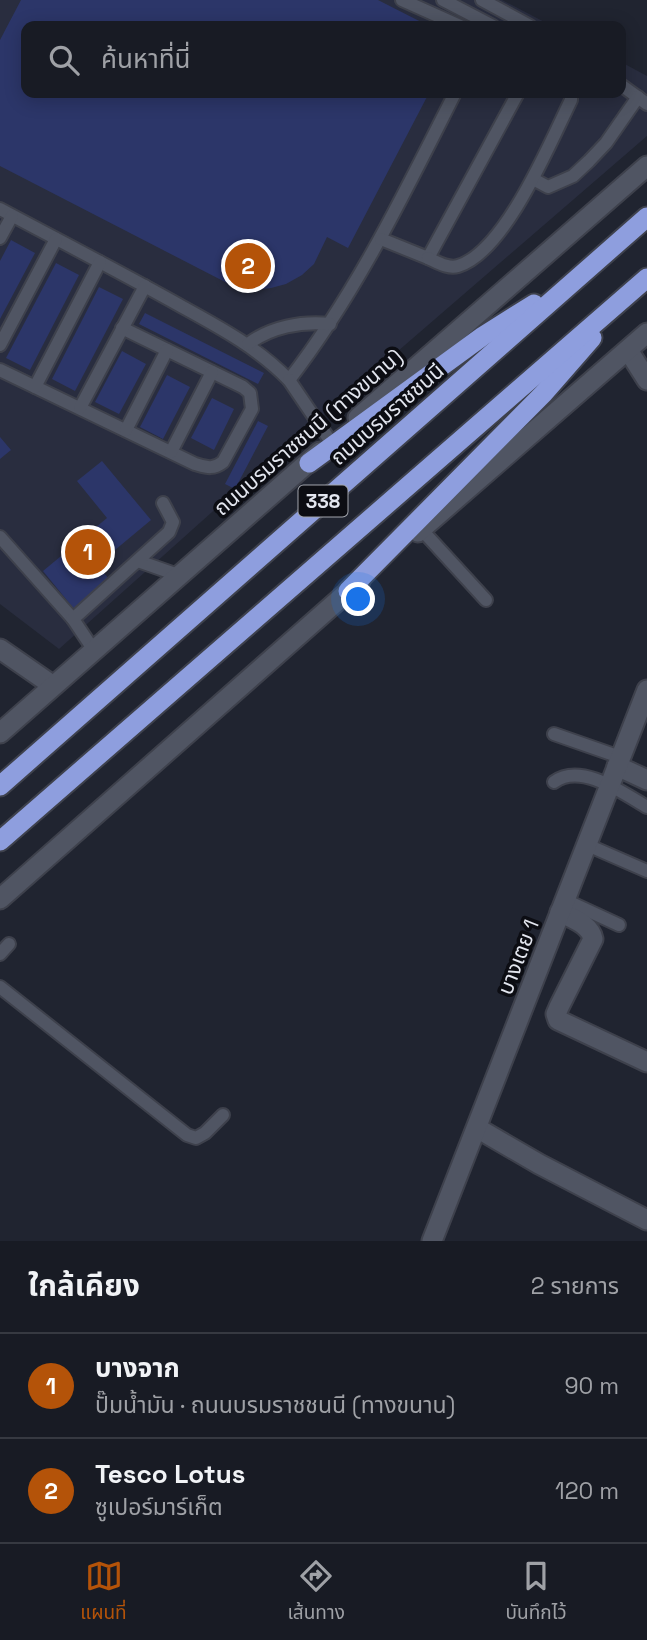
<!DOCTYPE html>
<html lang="th">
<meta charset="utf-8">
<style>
body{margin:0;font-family:"Space Grotesk","Noto Sans Thai",sans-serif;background:#252831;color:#f1f3f6}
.you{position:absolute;left:359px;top:600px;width:24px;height:24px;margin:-18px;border:5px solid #fff;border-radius:50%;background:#1a73e8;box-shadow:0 0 0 10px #1a73e833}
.badge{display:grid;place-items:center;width:46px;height:46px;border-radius:50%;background:#b45309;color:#fff;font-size:23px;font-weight:700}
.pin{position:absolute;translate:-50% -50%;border:4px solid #fff;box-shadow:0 2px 7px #0006}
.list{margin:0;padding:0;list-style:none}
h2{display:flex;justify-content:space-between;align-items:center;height:91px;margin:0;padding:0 28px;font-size:30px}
h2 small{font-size:23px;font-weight:400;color:#9fa1a6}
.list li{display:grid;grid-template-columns:46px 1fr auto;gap:21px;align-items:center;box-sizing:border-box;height:105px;padding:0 28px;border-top:2px solid #363941}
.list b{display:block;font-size:26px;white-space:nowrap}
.list p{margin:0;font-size:23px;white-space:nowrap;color:#9fa1a6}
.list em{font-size:23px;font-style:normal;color:#9fa1a6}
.icon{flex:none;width:38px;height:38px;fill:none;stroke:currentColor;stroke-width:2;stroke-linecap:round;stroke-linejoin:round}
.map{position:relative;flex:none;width:647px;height:1241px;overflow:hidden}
.search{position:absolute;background:#181b24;box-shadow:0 4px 18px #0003;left:21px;right:21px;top:21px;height:77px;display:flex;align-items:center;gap:18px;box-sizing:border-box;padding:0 24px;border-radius:14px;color:#9fa1a6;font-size:26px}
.sheet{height:301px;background:#181b24}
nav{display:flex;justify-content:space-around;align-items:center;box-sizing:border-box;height:98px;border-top:2px solid #363941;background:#181b24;font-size:19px;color:#9fa1a6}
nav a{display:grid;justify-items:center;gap:4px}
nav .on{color:#b45309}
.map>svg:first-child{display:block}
.built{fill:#292d3f}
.building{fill:#2c3669}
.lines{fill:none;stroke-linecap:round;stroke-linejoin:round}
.service-casing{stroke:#3e414c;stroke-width:16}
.minor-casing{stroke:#3e414c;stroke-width:23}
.secondary-casing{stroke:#3e414c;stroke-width:23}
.trunk-casing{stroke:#3e414c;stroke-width:23}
.service{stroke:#505563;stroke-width:12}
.minor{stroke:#505563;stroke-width:19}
.secondary{stroke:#505563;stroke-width:19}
.trunk{stroke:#8e9ede;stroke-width:19}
.labels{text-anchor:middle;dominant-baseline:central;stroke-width:7;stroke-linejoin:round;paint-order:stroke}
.shield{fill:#0c0d13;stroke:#a2a5ad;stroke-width:2}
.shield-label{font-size:19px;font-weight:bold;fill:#e3e6ef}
.street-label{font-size:21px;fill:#e3e6ef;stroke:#0c0d13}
</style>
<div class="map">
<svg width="647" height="1241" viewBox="0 0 647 1241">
<rect width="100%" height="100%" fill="#202430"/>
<path class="built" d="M0,0H502L552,26H26V93H621V62L647,76V136L221,504L59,649L0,604Z"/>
<g class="building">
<path d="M21,0H378L429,26H26V93H429L348,248L327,237L314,264L302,275L286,284L271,288L256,290L242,288L229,284L0,166V40Z"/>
<path d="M11,240L35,253L0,319V261Z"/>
<path d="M56,263L79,275L30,370L6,358Z"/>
<path d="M99,287L123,299L75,391L52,379Z"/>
<path d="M145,313L264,373L258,384L139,324Z"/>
<path d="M122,351L146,364L119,414L95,402Z"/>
<path d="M167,375L190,387L163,439L140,427Z"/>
<path d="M212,398L234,409L214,450L191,438Z"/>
<path d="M258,421L268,426L235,489L225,484Z"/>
<path d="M0,437L11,450L0,459Z"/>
<path d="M102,461L151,520L97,565L109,579L74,609L43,571L107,518L77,481Z"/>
</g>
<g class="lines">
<g class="service-casing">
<g id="service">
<path d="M402,0L460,26"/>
<path d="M443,0L493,26"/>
<path d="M482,0L530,26"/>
<path d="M621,85L647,104"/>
<path d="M533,179L548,187L573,176L589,161L606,143L638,97"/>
<path d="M0,209C60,241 120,272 179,305C219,327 257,347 289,380C357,292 405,192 455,93"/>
<path d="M0,238L12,216"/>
<path d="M381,239L428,258L518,93"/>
<path d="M428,258C437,262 448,269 458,266C505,252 550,143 571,100V93"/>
<path d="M248,344C271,327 301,321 330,324"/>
<path d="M0,345L56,239"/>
<path d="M0,370L195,464C206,467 213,470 223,462L252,409L250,393L243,387L122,328"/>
<path d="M289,380L331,442"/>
<path d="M35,387L100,262"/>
<path d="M80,408L145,286"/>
<path d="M126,430L167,350"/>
<path d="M171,452L212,372"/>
<path d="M421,529L486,600"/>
<path d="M0,537L73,619"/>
<path d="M138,561L178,575"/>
<path d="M93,649L73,619L169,532L173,522L163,503"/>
<path d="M554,734L620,757"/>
<path d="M554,782C581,762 623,793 647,807"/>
<path d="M585,844L647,871"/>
<path d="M565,900L619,925"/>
<path d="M0,954L9,944"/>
<path d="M0,987L187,1135L196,1138L205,1133L223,1115"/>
</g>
</g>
<g class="minor-casing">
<g id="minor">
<path d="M628,350L647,380"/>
<path d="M0,649L52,685"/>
<path d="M617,766L647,780"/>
<path d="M560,912C573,919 590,924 593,939L559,1007L556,1014L558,1020L647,1062"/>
<path d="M477,1128L539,1164L647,1220"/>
<path d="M432,1241L647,690"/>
</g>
</g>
<g class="secondary-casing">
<g id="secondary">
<path d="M358,418L647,166"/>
<path d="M418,532L647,333"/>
<path d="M0,733L320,452"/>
<path d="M0,899L360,581"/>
</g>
</g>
<g class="trunk-casing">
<g id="trunk">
<path d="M309,463L483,336L534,304"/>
<path d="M348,591L544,393L592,338"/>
<path d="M0,786L647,217"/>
<path d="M0,841L647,278"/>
</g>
</g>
<use href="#service" class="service"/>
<use href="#minor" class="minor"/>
<use href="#secondary" class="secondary"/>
<use href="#trunk" class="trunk"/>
</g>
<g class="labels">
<rect class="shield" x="298.5" y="485.5" width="49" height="31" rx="5"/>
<g class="shield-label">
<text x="323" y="501">338</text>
</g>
<g class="street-label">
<text transform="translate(387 414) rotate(-41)">ถนนบรมราชชนนี</text>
<text transform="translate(308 432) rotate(-41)">ถนนบรมราชชนนี (ทางขนาน)</text>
<text transform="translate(518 957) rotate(-69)">บางเตย 1</text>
</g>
</g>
</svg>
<div class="you"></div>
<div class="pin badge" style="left:88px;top:552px">1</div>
<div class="pin badge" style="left:248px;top:266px">2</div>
<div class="search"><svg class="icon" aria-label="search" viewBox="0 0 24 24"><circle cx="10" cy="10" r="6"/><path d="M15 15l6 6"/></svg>ค้นหาที่นี่</div>
</div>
<section class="sheet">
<h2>ใกล้เคียง<small>2 รายการ</small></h2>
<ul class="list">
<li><span class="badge">1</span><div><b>บางจาก</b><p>ปั๊มน้ำมัน · ถนนบรมราชชนนี (ทางขนาน)</p></div><em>90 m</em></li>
<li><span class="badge">2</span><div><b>Tesco Lotus</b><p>ซูเปอร์มาร์เก็ต</p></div><em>120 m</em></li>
</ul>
</section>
<nav>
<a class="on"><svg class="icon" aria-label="map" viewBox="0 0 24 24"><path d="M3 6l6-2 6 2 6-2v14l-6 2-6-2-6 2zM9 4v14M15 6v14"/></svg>แผนที่</a>
<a><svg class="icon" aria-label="directions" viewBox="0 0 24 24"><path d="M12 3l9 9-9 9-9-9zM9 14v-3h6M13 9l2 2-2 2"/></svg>เส้นทาง</a>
<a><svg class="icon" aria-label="saved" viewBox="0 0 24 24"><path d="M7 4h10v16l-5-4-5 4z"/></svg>บันทึกไว้</a>
</nav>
